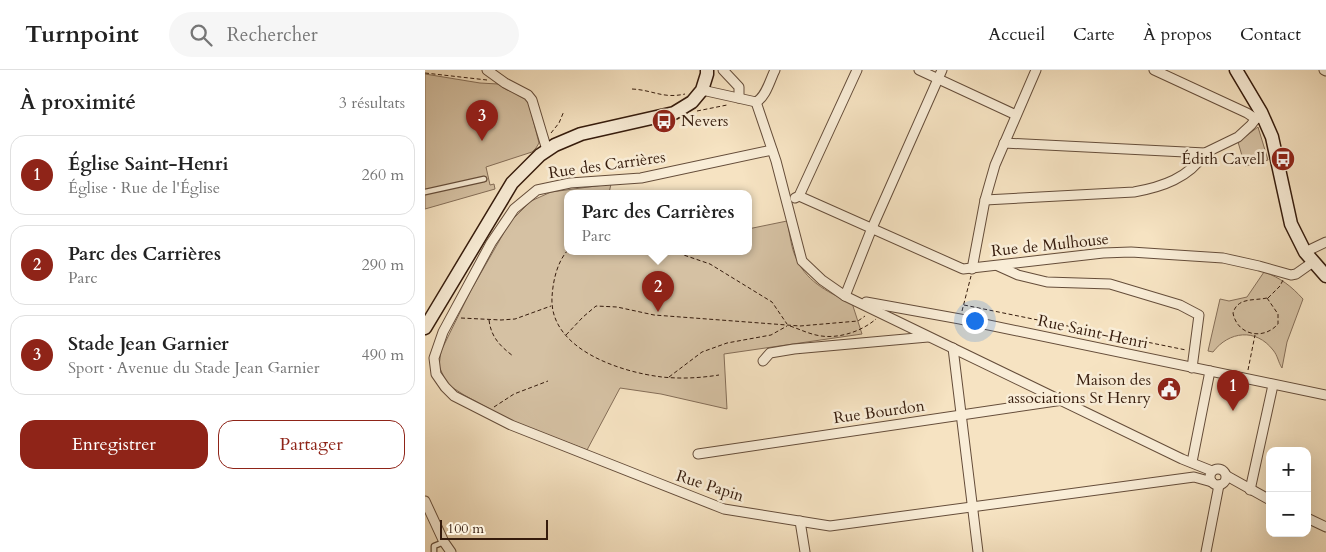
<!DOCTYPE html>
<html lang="fr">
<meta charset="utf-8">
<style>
body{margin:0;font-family:Cardo,serif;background:#f6f6f6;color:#222}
.controls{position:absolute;right:15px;bottom:15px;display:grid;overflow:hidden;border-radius:10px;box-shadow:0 5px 20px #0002}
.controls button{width:45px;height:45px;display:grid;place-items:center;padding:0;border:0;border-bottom:1px solid #e0e0e0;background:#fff;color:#222;font:25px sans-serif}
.scale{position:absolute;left:15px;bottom:12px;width:108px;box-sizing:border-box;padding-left:5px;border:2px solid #351b0c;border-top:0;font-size:14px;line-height:18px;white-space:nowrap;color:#351b0c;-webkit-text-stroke:4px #f9edd7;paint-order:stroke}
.you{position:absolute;left:549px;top:250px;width:18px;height:18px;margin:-12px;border:4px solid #fff;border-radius:50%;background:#1a73e8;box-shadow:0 0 0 8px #1a73e833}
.badge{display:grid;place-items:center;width:32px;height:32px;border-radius:50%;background:#8f2418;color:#fff;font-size:16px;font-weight:700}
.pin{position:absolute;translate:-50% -41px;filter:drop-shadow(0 1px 2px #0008)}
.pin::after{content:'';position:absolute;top:26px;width:18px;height:15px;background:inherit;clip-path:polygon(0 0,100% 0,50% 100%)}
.popup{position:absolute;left:139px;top:120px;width:188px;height:65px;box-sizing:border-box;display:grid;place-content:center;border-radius:10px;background:#fff;filter:drop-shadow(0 1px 4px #0005);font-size:16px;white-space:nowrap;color:#767676}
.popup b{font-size:19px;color:#222}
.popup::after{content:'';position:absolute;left:50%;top:100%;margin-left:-10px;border:10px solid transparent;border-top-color:#fff}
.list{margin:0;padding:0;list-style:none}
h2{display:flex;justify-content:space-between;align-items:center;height:65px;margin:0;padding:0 20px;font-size:21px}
h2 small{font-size:16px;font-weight:400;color:#767676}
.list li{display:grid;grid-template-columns:32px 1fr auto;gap:15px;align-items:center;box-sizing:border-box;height:80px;margin:0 10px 10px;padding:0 10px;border:1px solid #e0e0e0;border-radius:15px}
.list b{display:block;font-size:19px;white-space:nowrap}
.list p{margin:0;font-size:16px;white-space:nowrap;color:#767676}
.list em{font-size:16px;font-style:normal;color:#767676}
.actions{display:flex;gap:10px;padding:15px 20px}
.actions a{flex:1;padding:11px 0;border:1px solid #8f2418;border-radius:15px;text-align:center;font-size:18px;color:#8f2418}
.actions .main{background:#8f2418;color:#fff}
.icon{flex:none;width:28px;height:28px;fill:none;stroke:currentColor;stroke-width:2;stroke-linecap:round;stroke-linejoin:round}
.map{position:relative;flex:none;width:901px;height:482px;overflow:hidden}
header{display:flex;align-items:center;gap:30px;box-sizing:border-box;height:70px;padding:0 25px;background:#fff;border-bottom:1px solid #e0e0e0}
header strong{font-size:24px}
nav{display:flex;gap:28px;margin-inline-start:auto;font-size:18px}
.search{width:350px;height:45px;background:#f6f6f6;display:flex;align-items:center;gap:12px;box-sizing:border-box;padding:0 18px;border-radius:28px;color:#767676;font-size:19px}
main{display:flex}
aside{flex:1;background:#fff}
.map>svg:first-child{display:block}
.green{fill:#d5c1a3;stroke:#856e58}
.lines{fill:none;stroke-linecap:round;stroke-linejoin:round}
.lane-casing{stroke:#654d3a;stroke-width:7}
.street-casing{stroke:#654d3a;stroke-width:11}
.secondary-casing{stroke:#351b0c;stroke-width:15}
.path{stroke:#351b0c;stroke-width:1;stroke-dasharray:4 2.5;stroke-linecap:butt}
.lane{stroke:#f9edd7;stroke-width:4.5}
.street{stroke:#f9edd7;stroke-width:9}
.secondary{stroke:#f9edd7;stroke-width:12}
.labels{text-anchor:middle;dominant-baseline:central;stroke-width:5;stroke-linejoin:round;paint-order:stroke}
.poi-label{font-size:16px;fill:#351b0c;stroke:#f9edd7;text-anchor:end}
.street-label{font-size:16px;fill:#351b0c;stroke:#f9edd7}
</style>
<header>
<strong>Turnpoint</strong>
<div class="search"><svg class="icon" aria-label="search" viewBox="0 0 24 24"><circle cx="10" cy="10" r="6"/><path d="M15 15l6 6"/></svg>Rechercher</div>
<nav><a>Accueil</a><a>Carte</a><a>À propos</a><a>Contact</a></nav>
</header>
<main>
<aside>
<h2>À proximité<small>3 résultats</small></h2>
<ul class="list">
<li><span class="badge">1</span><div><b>Église Saint-Henri</b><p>Église · Rue de l'Église</p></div><em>260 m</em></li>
<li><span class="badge">2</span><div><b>Parc des Carrières</b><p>Parc</p></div><em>290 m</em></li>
<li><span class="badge">3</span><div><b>Stade Jean Garnier</b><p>Sport · Avenue du Stade Jean Garnier</p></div><em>490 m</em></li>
</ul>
<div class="actions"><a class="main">Enregistrer</a><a>Partager</a></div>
</aside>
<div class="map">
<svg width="901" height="482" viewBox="0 0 901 482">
<rect width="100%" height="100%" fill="#f6e3c2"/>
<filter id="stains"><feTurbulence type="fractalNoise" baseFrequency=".004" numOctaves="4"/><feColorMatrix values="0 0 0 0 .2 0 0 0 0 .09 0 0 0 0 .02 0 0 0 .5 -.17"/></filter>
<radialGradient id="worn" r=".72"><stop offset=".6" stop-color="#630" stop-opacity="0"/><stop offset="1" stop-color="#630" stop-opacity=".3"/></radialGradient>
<g class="green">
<path d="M0,4L55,13L73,14L82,20L97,25L103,30L114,73L111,78L107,82L61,97L65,115L69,114L70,119L0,139Z"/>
<path d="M833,57L843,90L820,96L813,72Z"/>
<path d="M186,114L184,123H143V181H323V159L362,151C365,164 366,179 372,190C383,213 406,224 427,233L437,264L299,284L302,339L236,324L195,318L162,380L89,352L39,325L22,314L14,296L16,281L45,222L85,152L106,131L126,122Z"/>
<path d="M839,202C856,208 866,216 878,229L862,272L857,298C853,292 853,286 848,280C831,258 804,261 788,282L783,281L795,229L804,231L822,227Z"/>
</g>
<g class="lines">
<g class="lane-casing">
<g id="lane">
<path d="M0,122L59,109"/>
<path d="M9,482V476L19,472"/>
</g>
</g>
<g class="street-casing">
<g id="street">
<path d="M62,0L80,13L103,25L107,30L122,80"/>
<path d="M298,0L314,17V28"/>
<path d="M494,0L591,45"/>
<path d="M729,0L822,43L831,49"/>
<path d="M899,0L901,1"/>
<path d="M277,20L331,32"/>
<path d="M331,32L351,91L377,191L397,210L420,226L757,389L787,401"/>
<path d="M331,32C341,27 345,10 350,0"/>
<path d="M579,73L780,83L813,67L826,55L836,42"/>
<path d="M347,80L216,108L145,113L112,120L89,139L66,173L18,262L9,288L11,304L20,317L29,326L86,355L299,439L405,456L769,407L787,412"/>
<path d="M374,126L538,199L678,183L706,182L798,188L834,196L866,205L871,204L888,192"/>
<path d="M370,128L374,126L432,0"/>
<path d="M560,130L709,122C737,117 764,108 780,83"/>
<path d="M880,182L901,172"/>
<path d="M573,196L593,205L622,212L685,214L755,235L774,245L767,298"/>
<path d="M547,199L560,130L570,95L611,0"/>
<path d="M420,226L447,158L517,0"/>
<path d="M441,232L535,249L901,325"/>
<path d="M528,278L553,482"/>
<path d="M338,291L345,283L369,279L503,267"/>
<path d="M273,384L638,330"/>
<path d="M767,392L785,301"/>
<circle cx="793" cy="407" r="8"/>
<path d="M802,406L845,430"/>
<path d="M825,420L848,315"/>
<path d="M0,431L19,472L26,482"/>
<path d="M882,448L901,457"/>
<path d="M375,451L380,482"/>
<path d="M781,482L794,415"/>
</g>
</g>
<g class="secondary-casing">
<g id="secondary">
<path d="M811,0L836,42L847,67L866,154L880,182L901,206"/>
<path d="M0,258L87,113L115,85L130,75L156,64L249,43L267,32L277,20L282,4V0"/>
</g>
</g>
<g class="path">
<path d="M0,3L62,10"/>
<path d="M207,19C228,20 238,29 260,24"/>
<path d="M272,41L302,35"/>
<path d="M126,63L134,53L139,41"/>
<path d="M143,180C132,192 128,211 127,227C124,279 195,302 237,307C256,309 275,308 294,305"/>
<path d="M247,181L285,194L347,232L362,254"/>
<path d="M842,228L853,244V254C838,271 812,265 808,243C813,227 828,231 842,228Z"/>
<path d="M843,228L855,216L858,210"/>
<path d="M539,235L761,280"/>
<path d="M537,241L546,206"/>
<path d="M36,248L76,250L90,249L126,236"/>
<path d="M64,250C66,267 75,276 88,286"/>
<path d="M365,256C374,259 382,263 391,265C411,270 436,262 451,249"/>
<path d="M141,265L158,247L171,236L192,237L229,245L375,256L433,251L440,246"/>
<path d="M823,300L830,265"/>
<path d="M244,307L277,282L302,273L346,265L362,256"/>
<path d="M69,337L89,324L123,311"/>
</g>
<use href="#lane" class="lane"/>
<use href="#street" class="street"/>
<use href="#secondary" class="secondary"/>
</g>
<defs>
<g id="bus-disc" transform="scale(1.25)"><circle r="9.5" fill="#8f2418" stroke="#f9edd7"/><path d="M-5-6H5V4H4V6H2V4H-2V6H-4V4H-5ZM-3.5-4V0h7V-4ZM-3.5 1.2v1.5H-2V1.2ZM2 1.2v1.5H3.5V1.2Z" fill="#fff"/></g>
<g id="civic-disc" transform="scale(1.25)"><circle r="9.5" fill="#8f2418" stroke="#f9edd7"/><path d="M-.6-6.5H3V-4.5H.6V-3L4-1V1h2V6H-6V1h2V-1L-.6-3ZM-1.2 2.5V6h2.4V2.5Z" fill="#fff"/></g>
</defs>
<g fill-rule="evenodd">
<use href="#bus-disc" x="239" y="51"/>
<use href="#bus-disc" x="858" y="89"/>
<use href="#civic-disc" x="744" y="319"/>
</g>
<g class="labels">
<g class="poi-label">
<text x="256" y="51" text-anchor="start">Nevers</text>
<text x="840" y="89">Édith Cavell</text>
<text x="726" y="310">Maison des<tspan x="726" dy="18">associations St Henry</tspan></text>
</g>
<g class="street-label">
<text transform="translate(182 95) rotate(-8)">Rue des Carrières</text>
<text transform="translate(625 175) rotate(-6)">Rue de Mulhouse</text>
<text transform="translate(668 262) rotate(12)">Rue Saint-Henri</text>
<text transform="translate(454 342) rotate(-8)">Rue Bourdon</text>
<text transform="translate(285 416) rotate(18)">Rue Papin</text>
</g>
</g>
<rect width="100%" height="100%" filter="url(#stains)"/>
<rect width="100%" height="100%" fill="url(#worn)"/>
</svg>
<div class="controls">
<button>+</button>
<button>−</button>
</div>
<div class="scale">100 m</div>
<div class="you"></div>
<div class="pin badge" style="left:808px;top:341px">1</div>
<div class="pin badge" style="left:233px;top:242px">2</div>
<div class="popup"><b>Parc des Carrières</b>Parc</div>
<div class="pin badge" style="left:57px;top:71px">3</div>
</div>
</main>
